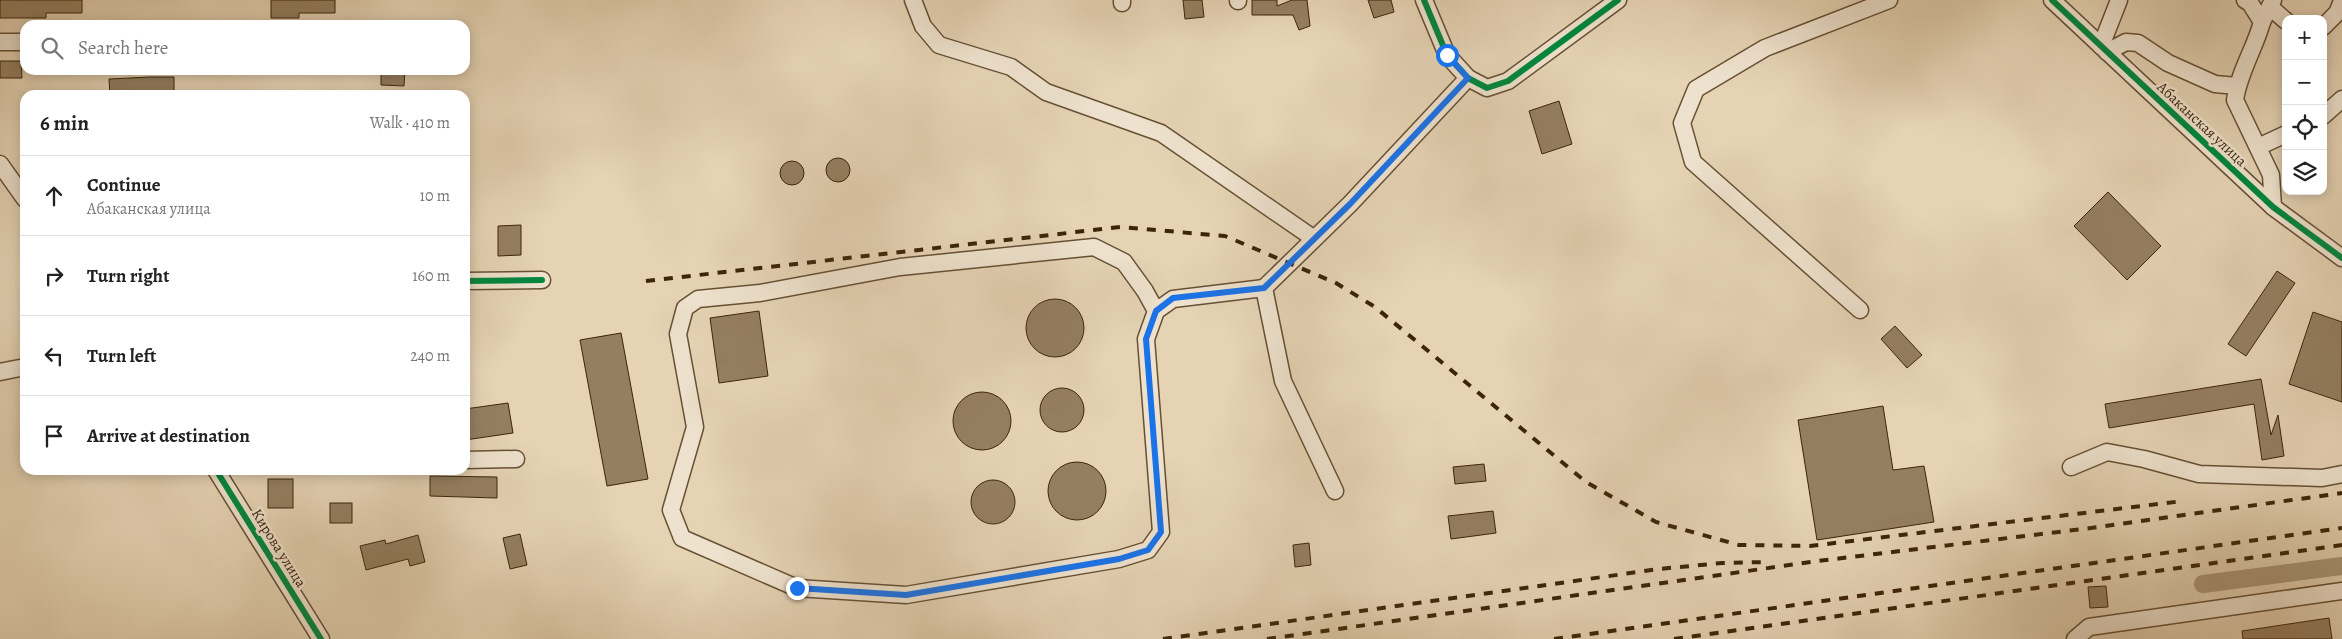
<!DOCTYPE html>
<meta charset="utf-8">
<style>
body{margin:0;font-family:Alegreya,serif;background:#f6f6f6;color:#222}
.controls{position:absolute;right:15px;top:15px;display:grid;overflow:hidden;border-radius:10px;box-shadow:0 2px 12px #0003}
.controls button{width:45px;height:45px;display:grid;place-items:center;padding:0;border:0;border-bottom:1px solid #e0e0e0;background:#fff;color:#222;font:25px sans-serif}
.stop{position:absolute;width:15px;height:15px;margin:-11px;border:4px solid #1a73e8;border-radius:50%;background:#fff}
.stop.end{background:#1a73e8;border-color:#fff;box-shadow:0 1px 5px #0008}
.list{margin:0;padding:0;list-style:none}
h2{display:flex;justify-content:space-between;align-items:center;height:65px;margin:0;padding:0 20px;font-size:21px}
h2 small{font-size:16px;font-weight:400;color:#767676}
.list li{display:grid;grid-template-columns:32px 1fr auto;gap:15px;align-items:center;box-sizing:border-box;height:80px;padding:0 20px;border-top:1px solid #e0e0e0}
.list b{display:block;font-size:19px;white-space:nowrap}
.list p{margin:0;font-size:16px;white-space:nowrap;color:#767676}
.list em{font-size:16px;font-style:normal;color:#767676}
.icon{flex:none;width:28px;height:28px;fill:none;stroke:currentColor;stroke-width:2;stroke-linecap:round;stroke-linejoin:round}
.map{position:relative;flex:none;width:2342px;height:639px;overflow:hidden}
.search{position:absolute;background:#fff;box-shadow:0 2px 12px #0003;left:20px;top:20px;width:450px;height:55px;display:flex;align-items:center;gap:12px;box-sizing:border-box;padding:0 18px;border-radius:15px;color:#767676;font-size:19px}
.panel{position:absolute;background:#fff;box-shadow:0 2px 12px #0003;left:20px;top:90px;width:450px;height:385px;border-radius:15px}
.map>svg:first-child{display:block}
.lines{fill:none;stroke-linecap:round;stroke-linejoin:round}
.canal{stroke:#ac987a;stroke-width:18}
.building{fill:#947f61;stroke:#3d2508}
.minor-casing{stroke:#675033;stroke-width:19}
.minor{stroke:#eee2ce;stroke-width:16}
.rail{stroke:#3d2508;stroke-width:4;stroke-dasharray:9 9;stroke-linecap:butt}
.cycleway-casing{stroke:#eee2ce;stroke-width:9}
.cycleway{stroke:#00873e;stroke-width:6}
.route{stroke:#1a73e8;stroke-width:6}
.labels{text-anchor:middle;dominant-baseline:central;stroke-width:5;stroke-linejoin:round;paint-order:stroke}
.street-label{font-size:15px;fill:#3d2508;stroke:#eee2ce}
</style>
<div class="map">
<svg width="2342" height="639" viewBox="0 0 2342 639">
<rect width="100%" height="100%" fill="#e5d3b4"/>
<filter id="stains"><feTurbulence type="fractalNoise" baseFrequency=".004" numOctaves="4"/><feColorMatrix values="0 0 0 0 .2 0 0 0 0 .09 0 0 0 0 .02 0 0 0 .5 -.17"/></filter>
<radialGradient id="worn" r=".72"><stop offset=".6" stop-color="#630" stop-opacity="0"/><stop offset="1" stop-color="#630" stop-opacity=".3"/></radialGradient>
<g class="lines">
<path class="canal" d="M2203,584L2342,566"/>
</g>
<g class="building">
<path d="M0,0H82V13H46V18H0Z"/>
<path d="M271,0H335V13H299V18H271Z"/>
<path d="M1183,0H1202L1204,17L1185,19Z"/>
<path d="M1252,0H1277V6L1292,0H1307L1310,26L1299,30L1293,15H1252Z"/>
<path d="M1368,0H1391L1394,12L1374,18Z"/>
<path d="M0,61H21L22,78H0Z"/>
<path d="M381,70H405L404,86L381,85Z"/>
<path d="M150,77H174V95H110L109,79Z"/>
<path d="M1559,101L1572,144L1542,154L1529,111Z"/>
<circle cx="838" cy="170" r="12"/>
<circle cx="792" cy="173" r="12"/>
<path d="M2108,192L2161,246L2127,280L2074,226Z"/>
<path d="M521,225V255L498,256V226Z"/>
<path d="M2277,271L2295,283L2246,356L2228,344Z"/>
<circle cx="1055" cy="328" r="29"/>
<path d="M759,311L768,376L719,383L710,318Z"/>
<path d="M2313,312L2342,322V402L2289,384Z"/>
<path d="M1895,326L1922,355L1907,368L1881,339Z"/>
<path d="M621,333L648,479L607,486L580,340Z"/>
<path d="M2261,379L2271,435L2278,415L2284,456L2262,460L2254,404L2109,428L2105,404Z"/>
<circle cx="1062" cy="410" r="22"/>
<circle cx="982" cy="421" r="29"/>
<path d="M508,403L513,433L465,440V409Z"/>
<path d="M1883,406L1893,470L1924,466L1934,522L1817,540L1798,420Z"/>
<circle cx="1077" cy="491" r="29"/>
<path d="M1484,464L1486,481L1455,484L1453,467Z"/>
<path d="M430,476L497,477V498L430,496Z"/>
<rect x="268" y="479" width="25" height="29"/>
<circle cx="993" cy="502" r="22"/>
<rect x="330" y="503" width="22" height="20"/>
<path d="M1493,511L1496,533L1451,539L1448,516Z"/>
<path d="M520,534L527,565L510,569L503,538Z"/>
<path d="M418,535L425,562L410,566L408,559L366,570L360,546L385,540L386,544Z"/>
<path d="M1309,543L1311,565L1295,567L1293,545Z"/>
<path d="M2106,586L2108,607L2090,608L2088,587Z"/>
<path d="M2329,618L2332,639H2243L2242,631Z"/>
</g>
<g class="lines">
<g class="minor-casing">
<g id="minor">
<path d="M913,0L923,26L939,45L1011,67L1046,92L1161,133L1313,238"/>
<path d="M1122,0V3"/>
<path d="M1238,0V1"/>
<path d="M1424,0L1447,55L1468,78L1487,88L1508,81L1618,0"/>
<path d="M2052,0L2273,207L2342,258"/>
<path d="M2245,0L2250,3L2262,22C2255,48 2239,72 2235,100L2271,175L2273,207"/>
<path d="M2270,7L2286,21"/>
<path d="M2262,22L2273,0"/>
<path d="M2323,27L2337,13L2342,1"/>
<path d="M0,42H25"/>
<path d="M2101,46L2119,0"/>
<path d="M2107,52L2126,42L2138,43L2168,63L2215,84L2237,86"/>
<path d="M2323,116L2342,99"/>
<path d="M2258,147L2286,134"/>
<path d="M0,164L25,199"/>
<path d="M465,281L542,280"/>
<path d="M1860,310L1693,162L1682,123L1696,89L1765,48L1889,0"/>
<path d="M1156,311L1145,291L1124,262L1094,247L900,267L760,293L698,299L685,308L678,334L695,427L671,510L682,538L797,588L906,595L1119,559L1148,550L1161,532L1146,339L1156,311L1173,299L1264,288"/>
<path d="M0,372L25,367"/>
<path d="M465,460L516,459"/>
<path d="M2071,467L2107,452L2144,459L2199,474L2322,478L2342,474"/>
<path d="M216,470L321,639"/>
<path d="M1335,491L1283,381L1264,288L1350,204L1468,78"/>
<path d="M2075,639L2089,627L2342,591"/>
</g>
</g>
<use href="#minor" class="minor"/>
<g class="rail">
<path d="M646,281L1120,227L1225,236L1336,283L1375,307L1586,482L1656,522L1739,545L1810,546L2183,501"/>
<path d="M1163,639L1659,569L1722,563L1768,562"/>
<path d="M1267,639L1818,561L2091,528L2342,493"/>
<path d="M1554,639L2342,528"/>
<path d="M1674,639L2342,545"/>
</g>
<g class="cycleway-casing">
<g id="cycleway">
<path d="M1424,0L1447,55L1468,78L1487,88L1508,81L1618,0"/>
<path d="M2052,0L2273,207L2342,258"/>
<path d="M465,281L542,280"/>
<path d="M216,470L321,639"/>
</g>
</g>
<use href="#cycleway" class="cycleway"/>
</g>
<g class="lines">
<path class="route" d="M797,588L906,595L1119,559L1148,550L1161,532L1146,339L1156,311L1173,298L1264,288L1350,204L1468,78L1447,55"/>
</g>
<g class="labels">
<g class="street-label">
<text transform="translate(2202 124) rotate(43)">Абаканская улица</text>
<text transform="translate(279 548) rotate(58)">Кирова улица</text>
</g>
</g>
<rect width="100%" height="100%" filter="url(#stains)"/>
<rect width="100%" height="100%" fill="url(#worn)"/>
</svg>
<div class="controls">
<button>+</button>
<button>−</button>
<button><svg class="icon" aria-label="locate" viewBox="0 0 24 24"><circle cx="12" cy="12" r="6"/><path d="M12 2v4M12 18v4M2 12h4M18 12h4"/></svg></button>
<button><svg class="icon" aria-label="layers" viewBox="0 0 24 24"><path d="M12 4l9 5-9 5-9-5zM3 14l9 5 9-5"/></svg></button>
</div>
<div class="stop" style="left:1447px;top:55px"></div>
<div class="stop end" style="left:797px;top:588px"></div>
<div class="search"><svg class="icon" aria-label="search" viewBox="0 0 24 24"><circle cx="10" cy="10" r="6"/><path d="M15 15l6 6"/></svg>Search here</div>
<section class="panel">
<h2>6 min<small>Walk · 410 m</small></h2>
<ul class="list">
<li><svg class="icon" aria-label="ahead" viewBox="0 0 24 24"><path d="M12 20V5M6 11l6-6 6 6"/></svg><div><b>Continue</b><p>Абаканская улица</p></div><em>10 m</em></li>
<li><svg class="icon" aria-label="right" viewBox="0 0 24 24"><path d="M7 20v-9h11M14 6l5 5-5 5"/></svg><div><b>Turn right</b></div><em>160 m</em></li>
<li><svg class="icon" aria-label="left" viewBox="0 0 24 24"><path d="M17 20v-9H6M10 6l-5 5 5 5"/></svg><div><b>Turn left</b></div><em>240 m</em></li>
<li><svg class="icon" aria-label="arrive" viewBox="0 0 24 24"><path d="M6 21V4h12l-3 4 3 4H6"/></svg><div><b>Arrive at destination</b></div></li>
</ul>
</section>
</div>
